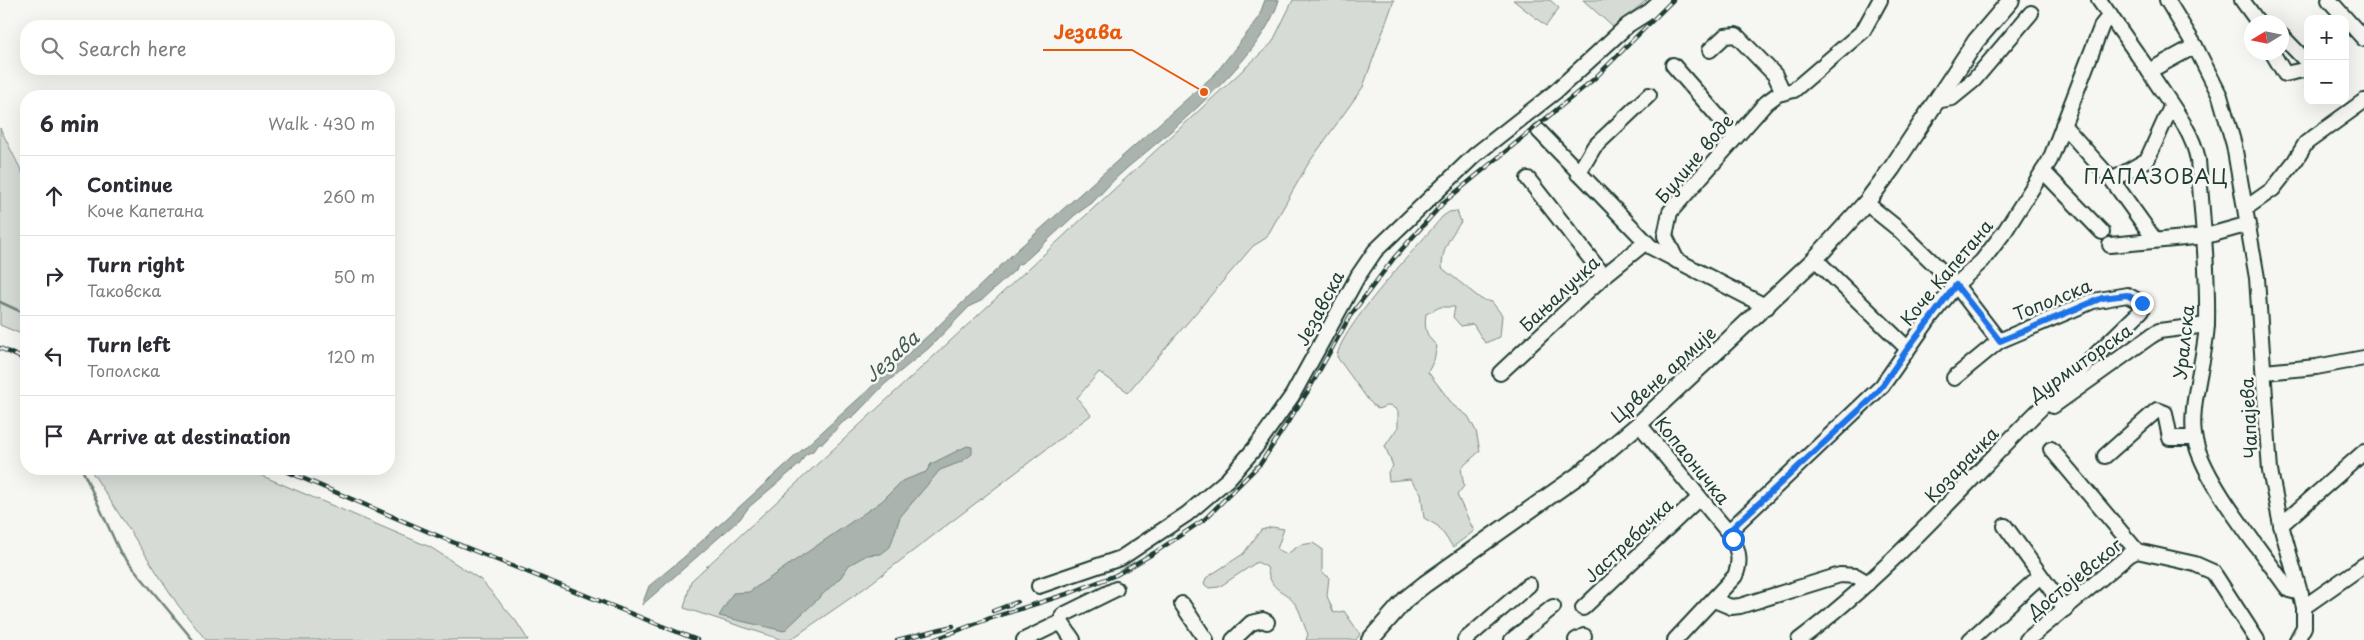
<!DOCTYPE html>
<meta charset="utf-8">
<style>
body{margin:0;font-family:"Playpen Sans",sans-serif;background:#f2f2f3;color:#2b2b33}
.controls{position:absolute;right:15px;top:15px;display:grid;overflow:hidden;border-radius:10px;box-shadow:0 5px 20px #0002}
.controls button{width:45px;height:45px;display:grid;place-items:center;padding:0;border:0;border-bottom:1px solid #e1e1e2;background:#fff;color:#2b2b33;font:25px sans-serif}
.compass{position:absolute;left:2244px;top:15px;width:45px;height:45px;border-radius:50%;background:#fff;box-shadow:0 5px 20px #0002;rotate:260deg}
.stop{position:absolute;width:15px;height:15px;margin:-11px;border:4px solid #1a73e8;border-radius:50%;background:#fff}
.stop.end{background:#1a73e8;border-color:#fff;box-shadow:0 1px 5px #0008}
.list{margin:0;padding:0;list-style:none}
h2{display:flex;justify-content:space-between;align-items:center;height:65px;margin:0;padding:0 20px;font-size:21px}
h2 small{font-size:16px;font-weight:400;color:#7c7c81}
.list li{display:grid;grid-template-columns:32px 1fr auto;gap:15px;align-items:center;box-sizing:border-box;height:80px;padding:0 20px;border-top:1px solid #e1e1e2}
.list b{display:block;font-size:19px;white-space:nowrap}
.list p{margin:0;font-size:16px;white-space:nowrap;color:#7c7c81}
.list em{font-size:16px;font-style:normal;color:#7c7c81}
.icon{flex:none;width:28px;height:28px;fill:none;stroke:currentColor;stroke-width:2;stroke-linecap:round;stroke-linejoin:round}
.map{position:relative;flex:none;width:2364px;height:640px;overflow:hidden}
.search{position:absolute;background:#fff;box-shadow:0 5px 20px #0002;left:20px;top:20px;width:375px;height:55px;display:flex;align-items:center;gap:12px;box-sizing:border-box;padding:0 18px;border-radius:20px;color:#7c7c81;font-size:19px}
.panel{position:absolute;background:#fff;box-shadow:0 5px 20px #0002;left:20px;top:90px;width:375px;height:385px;border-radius:20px}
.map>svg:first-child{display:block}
.green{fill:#d6dbd6;stroke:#7a8c85}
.water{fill:#aab3ae;stroke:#72847d}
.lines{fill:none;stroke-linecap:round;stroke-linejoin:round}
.stream{stroke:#72847d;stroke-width:2.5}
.minor-casing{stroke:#1f3d34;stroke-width:18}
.major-casing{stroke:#1f3d34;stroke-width:20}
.minor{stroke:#f6f6f2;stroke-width:14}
.major{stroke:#f6f6f2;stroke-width:16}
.rail-casing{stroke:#1f3d34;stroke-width:4.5}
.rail{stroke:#f6f6f2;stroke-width:2.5;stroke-dasharray:8;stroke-linecap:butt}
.route{stroke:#1a73e8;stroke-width:6}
.labels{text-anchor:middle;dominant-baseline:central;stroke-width:5;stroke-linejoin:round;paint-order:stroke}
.street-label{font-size:18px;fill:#1f3d34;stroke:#f6f6f2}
.water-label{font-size:19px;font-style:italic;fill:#425a52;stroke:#f6f6f2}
.quarter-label{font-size:20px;letter-spacing:1px;fill:#1f3d34;stroke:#f6f6f2}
.leader{fill:none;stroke:#e8590c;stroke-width:2}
.callout-dot{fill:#e8590c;stroke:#f6f6f2;stroke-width:2}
.callout-label{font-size:19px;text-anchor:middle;font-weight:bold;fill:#e8590c;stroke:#f6f6f2;stroke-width:5;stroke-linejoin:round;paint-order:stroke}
</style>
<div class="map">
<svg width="2364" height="640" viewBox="0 0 2364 640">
<rect width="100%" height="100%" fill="#f6f6f2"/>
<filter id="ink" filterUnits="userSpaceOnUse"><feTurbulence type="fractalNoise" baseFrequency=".02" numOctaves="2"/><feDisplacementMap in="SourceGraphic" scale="10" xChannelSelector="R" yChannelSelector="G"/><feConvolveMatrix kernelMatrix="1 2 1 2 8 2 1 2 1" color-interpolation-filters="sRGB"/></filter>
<g filter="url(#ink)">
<g class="green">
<path d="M1293,0H1394L1363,87L1308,164L1266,238L1253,246L1128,392L1099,372L1077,398L1091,415L862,590L790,640H783L684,608L691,581L1272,43Z"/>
<path d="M1513,0H1550L1559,8L1546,26Z"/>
<path d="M1583,0H1647L1613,27Z"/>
<path d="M0,128L26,180V336L0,325Z"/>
<path d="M1457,211L1461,222C1450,237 1442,248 1442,268L1481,299L1492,302L1502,315L1500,337L1485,343L1473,324L1461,326L1453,317L1455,307H1440L1426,314C1424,329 1426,336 1437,346L1434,360L1428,372L1454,406L1468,416L1476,431L1480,451L1461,468L1464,486L1457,495L1474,531L1453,547L1438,526L1424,518L1421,493L1410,479L1389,481L1388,472L1393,466L1385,446L1398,427V411L1390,405L1378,409L1369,401L1337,357C1339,329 1421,243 1442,217L1449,212Z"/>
<path d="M90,469H246L430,547L481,580L516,621L528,640H206L178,605Z"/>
<path d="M1272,527L1284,529L1277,549L1287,554L1300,545L1313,543L1322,549V573L1329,577L1327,596L1334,613L1344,611L1360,634L1356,640H1306L1308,634C1303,625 1301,611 1295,604C1282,586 1272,595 1267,567L1257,562L1219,587L1209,588L1204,584L1206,578L1243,554L1261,530Z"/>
</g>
<g class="water">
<path d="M1265,0H1279C1262,58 1174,129 1127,168C1115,178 1104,191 1092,203L1075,215L1024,262L1017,265L1015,270L981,301L970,306L929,348L885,384L854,416L843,422L823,443H819L813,451L805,455L800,464L749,507L740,519L642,605L649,586L683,558L932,332L1017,250L1215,74L1258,19Z"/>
<path d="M967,446L972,447V454L961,462L940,470L900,517L890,547L881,554L867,555L849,565L841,577L784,631L719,616L733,593L749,592L882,501L902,481L926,472L931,464Z"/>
</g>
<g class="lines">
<g class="stream">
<path d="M0,302L26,314"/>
<path d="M82,469L120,552L193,640"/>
</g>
<g class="minor-casing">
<g id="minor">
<path d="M2099,0L2149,71"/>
<path d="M2167,0L2195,46L2220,96L2234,145L2257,278L2270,471L2281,525L2304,607V627L2297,640"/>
<path d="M2242,0L2258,22"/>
<path d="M2329,0L2364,39"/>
<path d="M2282,36L2308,63"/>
<path d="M2195,46L2149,71C2166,99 2192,128 2198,160C2202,215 2208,268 2207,323C2206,359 2186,412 2196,444C2209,488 2258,546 2285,585L2289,590L2301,593"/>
<path d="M1710,50L1725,36L1736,35L1775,75L1783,92"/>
<path d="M2272,52L2285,74L2308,69"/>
<path d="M1673,65L1736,137"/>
<path d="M1936,101L1952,98L1974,80L2031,13"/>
<path d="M2063,125L2112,180L2155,240"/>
<path d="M1539,131L1651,247L1767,307"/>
<path d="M2043,171L2102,232"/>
<path d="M1578,174L1594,147L1649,95"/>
<path d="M1528,179L1604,276"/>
<path d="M2112,180L2147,160L2171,107"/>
<path d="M1866,203L1897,228L1956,285L1999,341"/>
<path d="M2246,208L2273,189L2295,161L2306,143L2364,101"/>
<path d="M2110,245L2206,236L2249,224"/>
<path d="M1815,259L1907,348"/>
<path d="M1677,261L1665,236L1670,212L1766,103L1778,94L1794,90L1863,31L1880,0"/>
<path d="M2265,372L2316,367L2364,358"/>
<path d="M1500,373L1604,276L1646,242"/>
<path d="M2053,406L2151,336L2159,331L2207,325"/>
<path d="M1639,424L1728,532C1738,547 1742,560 1735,576L1675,640"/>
<path d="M2051,449L2137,551"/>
<path d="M2105,456L2157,410L2165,413L2170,438H2194"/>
<path d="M2281,525L2364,452"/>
<path d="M2005,526L2065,609"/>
<path d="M1728,532L1882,386L1931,316L1956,285L1982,261L2005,231L2050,160L2102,25L2110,15"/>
<path d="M1039,586L1121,558L1187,514L1228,479L1255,448L1292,396L1358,276L1375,251L1475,155L1555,92L1628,25L1650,11L1662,0"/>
<path d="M1714,600L1731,607L1740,606L1840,575L1856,576L1868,583"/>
<path d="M1182,604L1206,640"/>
<path d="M2304,607L2364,565"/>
<path d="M1583,608L1699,498"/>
<path d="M1060,624L1063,615L1116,589"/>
<path d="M1024,640L1057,624L1063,625L1073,640"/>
<path d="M1233,640L1251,623L1263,620L1267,622"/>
<path d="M1465,640L1529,585"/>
<path d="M1512,640L1553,607"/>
<path d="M1576,640L1584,636"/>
<path d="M1799,640C1886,575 1956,494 2032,417C2068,381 2105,346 2141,311L2142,303L2127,295L2093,301L1999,341L1954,378"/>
<path d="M1970,640L2040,576"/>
<path d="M2027,640L2129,555L2137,551L2195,564L2213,572L2257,640"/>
</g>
</g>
<g class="major-casing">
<path id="major" d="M1370,640L1406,599L1425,584L1579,475L1639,424L1815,259L1866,203L1892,168L1976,41L2011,0"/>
</g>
<use href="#minor" class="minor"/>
<use href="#major" class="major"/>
<g class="rail-casing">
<g id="rail">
<path d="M0,348L26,360"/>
<path d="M281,469L450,541L697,640"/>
<path d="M993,611L1017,602"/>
<path d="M897,640L953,626"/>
<path d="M933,640L988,619L1070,593L1116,575L1154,553L1205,519L1261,463L1308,391L1350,316L1394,258L1444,202L1594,79L1673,0"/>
</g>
</g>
<use href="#rail" class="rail"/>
</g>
</g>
<g class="lines" filter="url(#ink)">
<path class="route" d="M1733,539L1728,532L1870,400L1882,386L1908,348L1956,285L2000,341L2102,298L2127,295L2142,303"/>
</g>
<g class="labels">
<g class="street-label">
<text transform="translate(1694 158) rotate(-50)">Булине воде</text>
<text transform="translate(1946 272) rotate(-50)">Коче Капетана</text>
<text transform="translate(1559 293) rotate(-43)">Бањалучка</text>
<text transform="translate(2052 299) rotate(-22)">Тополска</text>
<text transform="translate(1319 308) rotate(-62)">Језавска</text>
<text transform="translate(2183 342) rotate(-84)">Уралска</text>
<text transform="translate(2080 362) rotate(-35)">Дурмиторска</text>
<text transform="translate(1663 374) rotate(-42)">Црвене армије</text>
<text transform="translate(2248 418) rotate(-93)">Чапајева</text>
<text transform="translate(1693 460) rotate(51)">Копаоничка</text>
<text transform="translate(1961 464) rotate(-46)">Козарачка</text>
<text transform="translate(1628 540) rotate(-43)">Јастребачка</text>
<text transform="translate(2074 578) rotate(-39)">Достојевског</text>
</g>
<g class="water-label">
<text transform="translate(891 356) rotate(-42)">Језава</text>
</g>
<g class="quarter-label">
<text x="2156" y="176">ПАПАЗОВАЦ</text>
</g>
</g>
<path class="leader" d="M1204 92L1132 50H1043"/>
<circle class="callout-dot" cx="1204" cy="92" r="5"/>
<g class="callout-label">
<text x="1088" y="39">Језава</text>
</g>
</svg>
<div class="controls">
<button>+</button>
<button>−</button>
</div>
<svg class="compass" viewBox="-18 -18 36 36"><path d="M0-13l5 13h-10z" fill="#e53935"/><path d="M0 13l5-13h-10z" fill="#7c7c81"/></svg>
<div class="stop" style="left:1733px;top:539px"></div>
<div class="stop end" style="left:2142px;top:303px"></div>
<div class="search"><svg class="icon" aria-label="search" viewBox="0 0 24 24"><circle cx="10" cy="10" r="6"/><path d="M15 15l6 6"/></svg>Search here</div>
<section class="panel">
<h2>6 min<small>Walk · 430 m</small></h2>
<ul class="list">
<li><svg class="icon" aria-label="ahead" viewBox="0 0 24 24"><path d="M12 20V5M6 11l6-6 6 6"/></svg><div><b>Continue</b><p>Коче Капетана</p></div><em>260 m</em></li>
<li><svg class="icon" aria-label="right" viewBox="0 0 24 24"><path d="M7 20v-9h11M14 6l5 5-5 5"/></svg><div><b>Turn right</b><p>Таковска</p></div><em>50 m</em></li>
<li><svg class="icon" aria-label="left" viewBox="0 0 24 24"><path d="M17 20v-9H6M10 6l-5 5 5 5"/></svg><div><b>Turn left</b><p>Тополска</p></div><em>120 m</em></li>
<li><svg class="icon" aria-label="arrive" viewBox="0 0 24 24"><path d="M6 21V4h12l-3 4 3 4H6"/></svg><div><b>Arrive at destination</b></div></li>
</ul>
</section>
</div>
